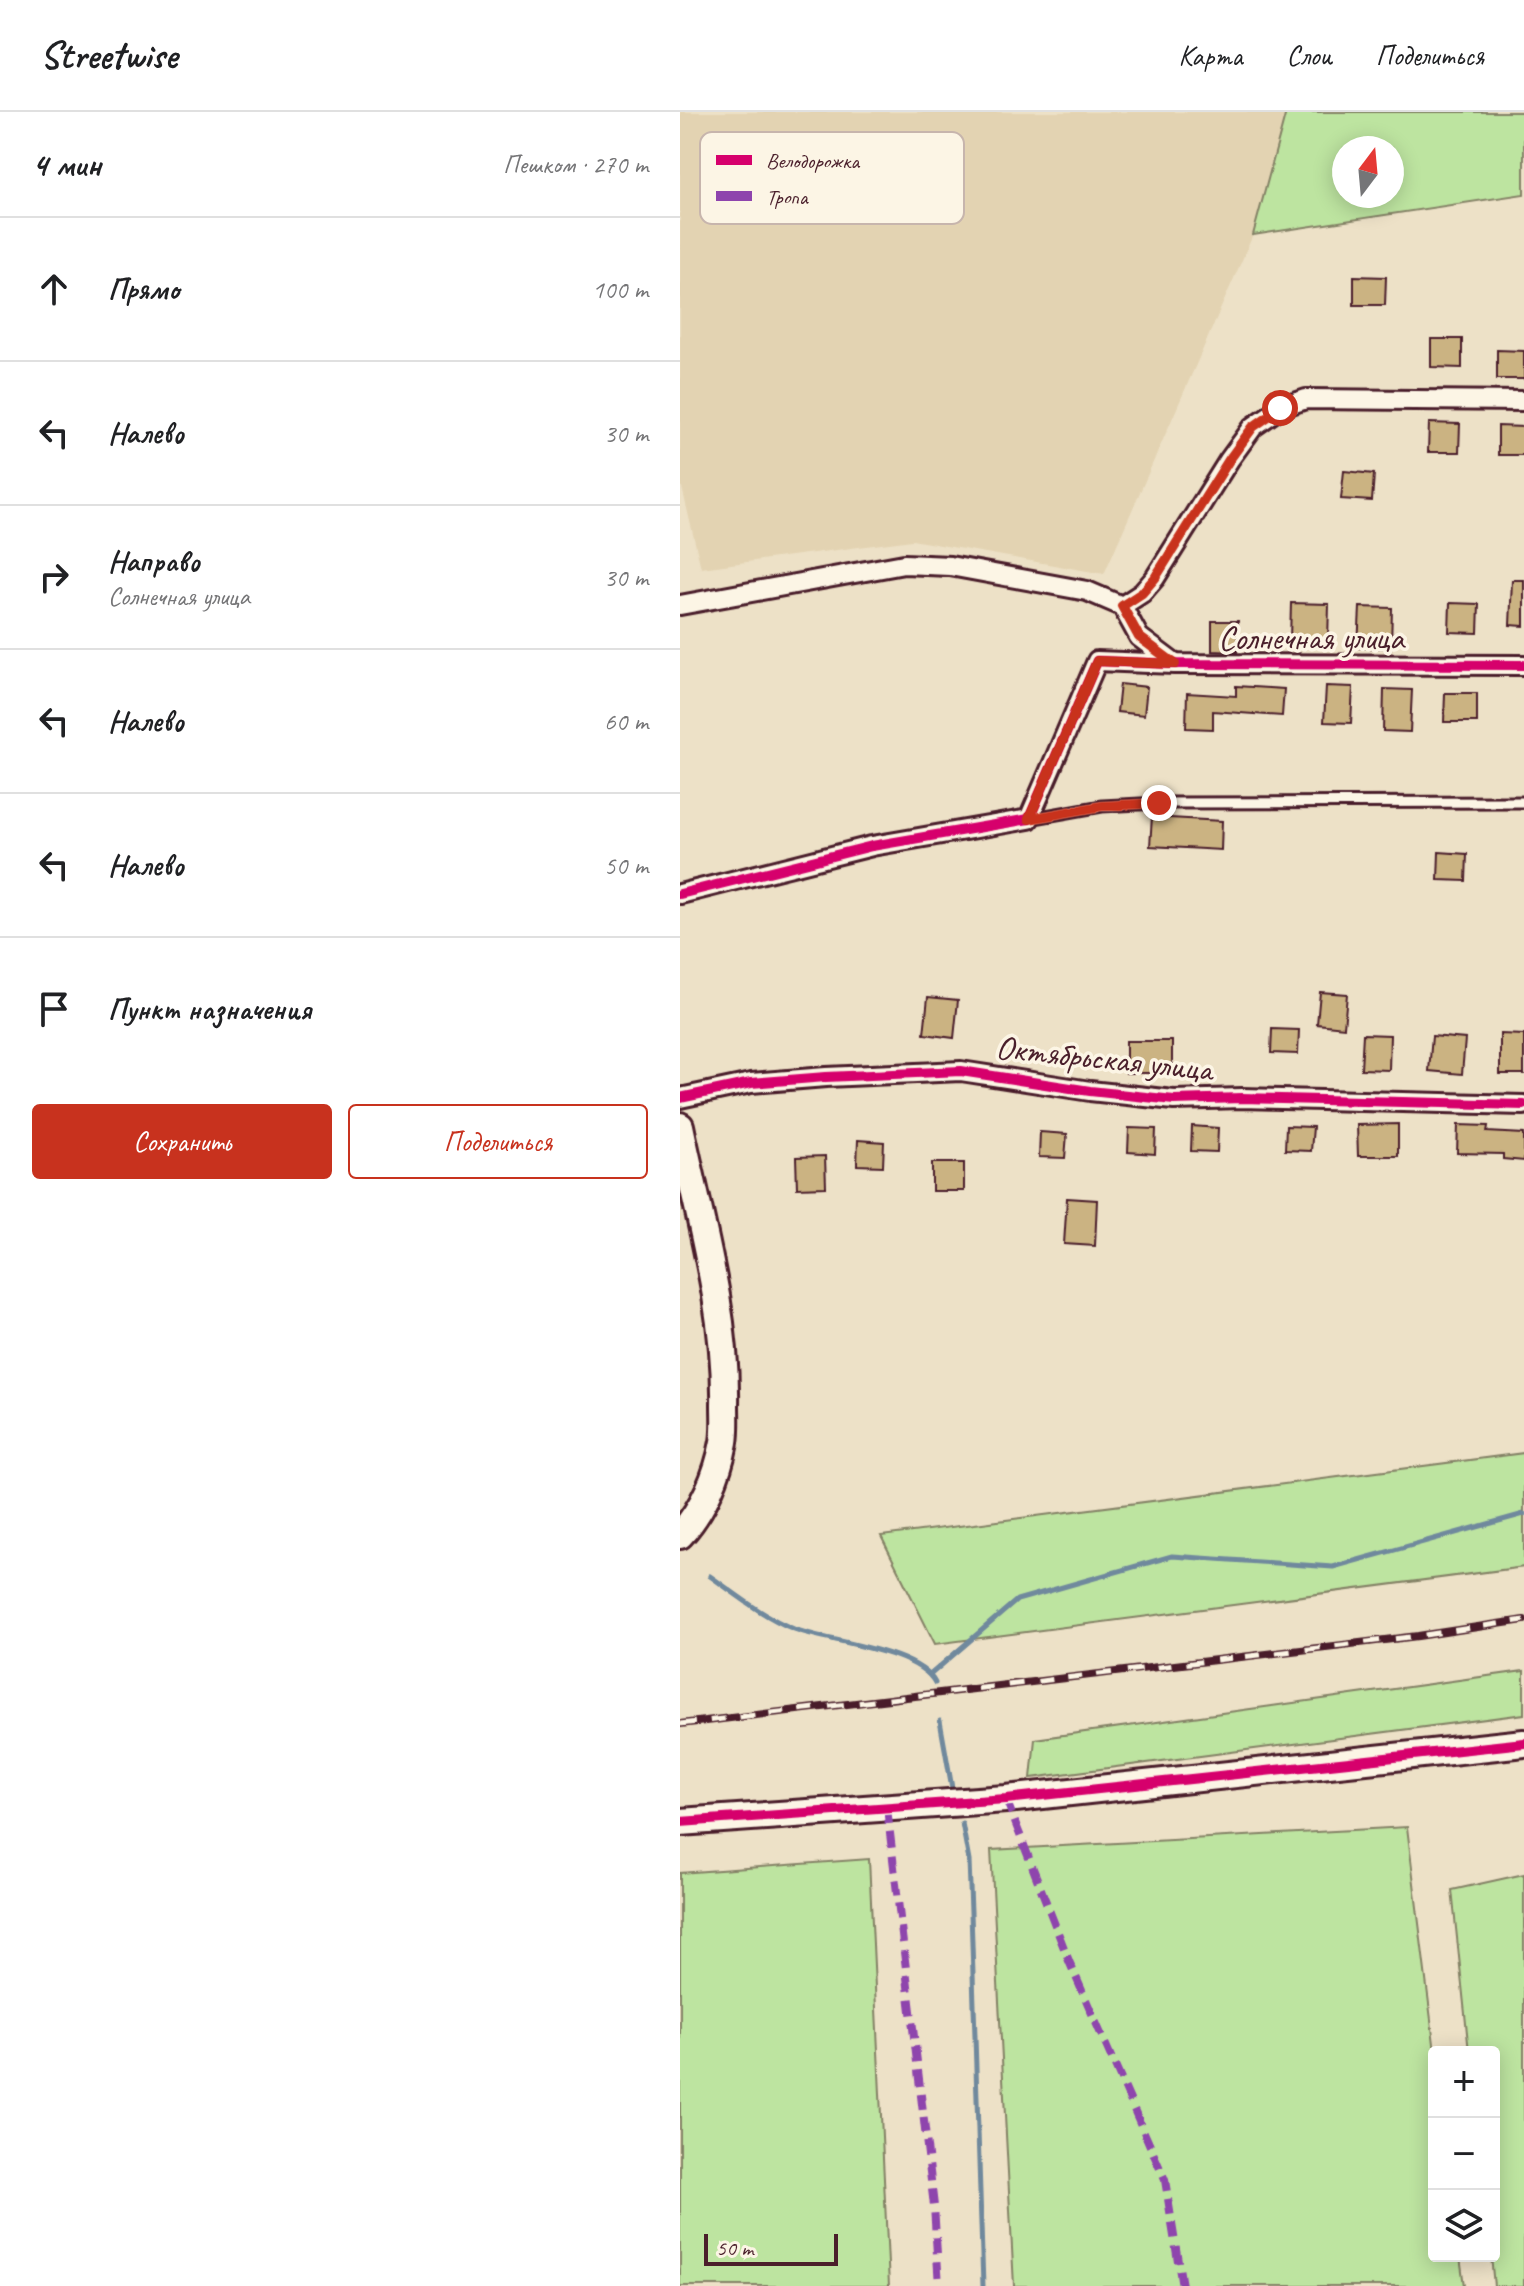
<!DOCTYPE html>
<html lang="ru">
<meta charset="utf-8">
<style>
body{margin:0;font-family:Caveat,sans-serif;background:#f6f6f6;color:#202124}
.controls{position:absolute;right:24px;bottom:24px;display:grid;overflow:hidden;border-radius:8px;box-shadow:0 4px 20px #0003}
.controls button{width:72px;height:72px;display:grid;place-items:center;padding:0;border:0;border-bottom:2px solid #e0e0e0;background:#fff;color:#202124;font:40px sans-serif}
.compass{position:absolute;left:652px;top:24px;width:72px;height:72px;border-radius:50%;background:#fff;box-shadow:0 4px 20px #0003;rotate:16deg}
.scale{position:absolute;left:24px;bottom:20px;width:134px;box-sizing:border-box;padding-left:8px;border:4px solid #4a1f2b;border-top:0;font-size:22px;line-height:28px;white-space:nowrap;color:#4a1f2b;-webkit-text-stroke:6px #fcf5e5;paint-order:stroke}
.stop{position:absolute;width:24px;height:24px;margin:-18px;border:6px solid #c8321e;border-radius:50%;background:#fff}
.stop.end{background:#c8321e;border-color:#fff;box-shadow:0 2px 8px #0008}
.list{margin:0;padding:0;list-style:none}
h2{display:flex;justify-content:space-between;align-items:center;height:104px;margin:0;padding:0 32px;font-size:34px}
h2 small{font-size:26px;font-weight:400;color:#757577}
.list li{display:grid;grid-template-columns:52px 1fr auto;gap:24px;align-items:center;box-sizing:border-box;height:144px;padding:0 32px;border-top:2px solid #e0e0e0}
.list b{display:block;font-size:30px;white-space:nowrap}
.list p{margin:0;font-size:26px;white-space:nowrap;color:#757577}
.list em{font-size:26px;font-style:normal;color:#757577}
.actions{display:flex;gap:16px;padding:24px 32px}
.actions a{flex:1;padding:18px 0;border:2px solid #c8321e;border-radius:8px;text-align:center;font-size:28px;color:#c8321e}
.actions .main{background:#c8321e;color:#fff}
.icon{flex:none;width:44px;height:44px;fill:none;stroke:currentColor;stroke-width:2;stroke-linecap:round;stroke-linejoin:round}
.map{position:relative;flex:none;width:844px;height:2174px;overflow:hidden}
header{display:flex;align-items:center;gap:48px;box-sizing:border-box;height:112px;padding:0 40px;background:#fff;border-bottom:2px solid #e0e0e0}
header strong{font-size:38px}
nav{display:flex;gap:44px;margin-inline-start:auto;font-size:28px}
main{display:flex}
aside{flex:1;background:#fff}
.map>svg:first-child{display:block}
.built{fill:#e3d3b2}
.green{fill:#bde4a0;stroke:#848266;stroke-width:2;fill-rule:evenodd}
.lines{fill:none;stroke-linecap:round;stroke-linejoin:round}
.stream{stroke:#6f899d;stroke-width:5}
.building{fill:#cbb382;stroke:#4a1f2b;stroke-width:2}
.lane-casing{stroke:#4a1f2b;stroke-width:15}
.street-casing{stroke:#4a1f2b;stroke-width:24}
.secondary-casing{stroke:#4a1f2b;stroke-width:32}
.lane{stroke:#fcf5e5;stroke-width:9}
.street{stroke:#fcf5e5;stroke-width:18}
.secondary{stroke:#fcf5e5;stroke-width:26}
.rail-casing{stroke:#4a1f2b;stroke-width:8}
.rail{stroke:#fcf5e5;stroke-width:5;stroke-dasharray:15;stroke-linecap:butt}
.quiet{stroke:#8e44ad;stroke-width:8;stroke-dasharray:16 8;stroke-linecap:butt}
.cycleway-casing{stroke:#fcf5e5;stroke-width:15}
.cycleway{stroke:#d6006c;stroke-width:10}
.route{stroke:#c8321e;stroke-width:10}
.labels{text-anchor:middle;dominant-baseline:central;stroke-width:7;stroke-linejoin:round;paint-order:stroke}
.street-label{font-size:34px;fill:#4a1f2b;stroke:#fcf5e5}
.key{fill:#fcf5e5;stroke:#c7b5ad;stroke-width:2}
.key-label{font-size:22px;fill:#4a1f2b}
</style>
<header>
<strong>Streetwise</strong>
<nav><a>Карта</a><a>Слои</a><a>Поделиться</a></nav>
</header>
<main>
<aside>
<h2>4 мин<small>Пешком · 270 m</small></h2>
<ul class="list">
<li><svg class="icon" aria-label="ahead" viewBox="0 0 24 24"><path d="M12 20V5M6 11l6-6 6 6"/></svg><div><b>Прямо</b></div><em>100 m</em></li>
<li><svg class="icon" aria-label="left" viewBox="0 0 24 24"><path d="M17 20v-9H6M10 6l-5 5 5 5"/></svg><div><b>Налево</b></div><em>30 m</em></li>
<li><svg class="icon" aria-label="right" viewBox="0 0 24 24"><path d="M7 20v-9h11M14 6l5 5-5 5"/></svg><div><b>Направо</b><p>Солнечная улица</p></div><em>30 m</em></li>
<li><svg class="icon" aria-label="left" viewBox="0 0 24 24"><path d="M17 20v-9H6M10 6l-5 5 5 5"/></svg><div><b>Налево</b></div><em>60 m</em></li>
<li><svg class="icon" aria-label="left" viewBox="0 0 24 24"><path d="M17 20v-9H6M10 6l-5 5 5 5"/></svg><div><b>Налево</b></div><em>50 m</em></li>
<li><svg class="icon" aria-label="arrive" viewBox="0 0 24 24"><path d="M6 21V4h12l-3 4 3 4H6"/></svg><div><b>Пункт назначения</b></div></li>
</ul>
<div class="actions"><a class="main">Сохранить</a><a>Поделиться</a></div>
</aside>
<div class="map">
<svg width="844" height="2174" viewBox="0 0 844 2174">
<rect width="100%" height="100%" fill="#ede1c7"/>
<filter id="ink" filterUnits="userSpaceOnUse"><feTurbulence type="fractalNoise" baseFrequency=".0125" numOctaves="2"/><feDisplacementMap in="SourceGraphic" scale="16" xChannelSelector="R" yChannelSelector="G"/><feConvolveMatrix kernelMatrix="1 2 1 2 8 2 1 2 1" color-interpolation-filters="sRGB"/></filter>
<g filter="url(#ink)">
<path class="built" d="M0,0H606L573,123L424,462L232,428L21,456L0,367Z"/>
<g class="green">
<path d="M606,0H844V82L573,123ZM712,36V84H664V36Z"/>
<path d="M844,1341V1455L255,1532L201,1424Z"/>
<path d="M844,1559V1602L351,1666L355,1627Z"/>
<path d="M727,1715L755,1940L754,2144H780L784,2174H334L311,1738Z"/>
<path d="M189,1747L209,2174H0V1761Z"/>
<path d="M844,1762V2174H814L811,2144H814V1940H789L772,1778Z"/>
</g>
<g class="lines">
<g class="stream">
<path d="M30,1464C57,1483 84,1505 114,1517C149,1530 239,1538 255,1571"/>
<path d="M251,1562L337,1488L492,1444L653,1455L844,1402"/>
<path d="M260,1609L272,1676"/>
<path d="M282,1711L289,1749L291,1800L303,2174"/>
</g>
</g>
<g class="building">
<path d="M674,164L706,165L705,193H674Z"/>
<path d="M751,227H782V256L751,255Z"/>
<path d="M817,238L844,239V267H817Z"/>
<path d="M749,311L780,312L779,340H748Z"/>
<path d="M818,314L844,315V343H818Z"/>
<path d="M664,359L694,362L692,389L661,387Z"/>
<path d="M832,468H844V514L830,513Z"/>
<path d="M611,491L649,492L648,529L610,528Z"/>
<path d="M770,491L799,492L798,521L769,520Z"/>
<path d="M680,495L712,496L711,536H678Z"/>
<path d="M532,509H558L557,540L532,539Z"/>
<path d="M440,572L467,575L464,603L437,600Z"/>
<path d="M556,574L604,577L602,604L533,599V617L506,616L507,581L556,584Z"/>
<path d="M646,574L673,575L671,611L644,610Z"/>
<path d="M704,577L732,578L730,620L703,619Z"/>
<path d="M765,581H797V610H764Z"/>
<path d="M472,705L542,709L541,738L470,734Z"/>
<path d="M759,740L787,742L786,769L758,768Z"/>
<path d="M640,880L667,882L664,915L637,912Z"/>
<path d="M248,885L278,888L274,926L244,922Z"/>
<path d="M592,917L619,918L618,942L591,941Z"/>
<path d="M683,922L710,923L709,958L681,957Z"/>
<path d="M820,922L844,923V962H820Z"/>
<path d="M752,924L785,927L782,962L749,959Z"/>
<rect x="446" y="929" width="46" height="32"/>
<path d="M718,1012V1044H678L677,1013Z"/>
<path d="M778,1013L808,1014L807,1020L844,1022V1049L823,1047V1042L777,1041Z"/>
<path d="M512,1014L538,1016L537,1040L511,1039Z"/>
<path d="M606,1014L633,1015L631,1039L605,1038Z"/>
<path d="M449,1016L476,1017L475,1042L448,1040Z"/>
<path d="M360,1020L387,1022L385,1046L359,1045Z"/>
<path d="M178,1028L204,1030L203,1054L177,1053Z"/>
<path d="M145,1044L146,1075L117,1076L116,1045Z"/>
<rect x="252" y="1051" width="32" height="28"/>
<path d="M387,1086L417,1088L415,1134L384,1132Z"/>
</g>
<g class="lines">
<g class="lane-casing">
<path id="lane" d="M349,707L422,694L479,691L844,690"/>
</g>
<g class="street-casing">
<g id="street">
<path d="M0,493L224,452L270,454L407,479L442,494L459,525L495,552"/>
<path d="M442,494L462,481L475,466L549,348L573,315L600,296L626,287L844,289"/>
<path d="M0,782L192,734L349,707L417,549L495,552L844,553"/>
<path d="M0,986L71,971L146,965L281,959L410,979L494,988L562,986L844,993"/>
</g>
</g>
<g class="secondary-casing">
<g id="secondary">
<path d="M0,1014C19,1106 47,1199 45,1293C45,1305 46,1318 44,1330C38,1363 23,1398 0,1423"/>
<path d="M0,1710L326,1687L844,1631"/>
</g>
</g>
<use href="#lane" class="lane"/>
<use href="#street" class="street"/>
<use href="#secondary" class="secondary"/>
<g class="rail-casing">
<path id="rail" d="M0,1612L738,1524L844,1508"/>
</g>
<use href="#rail" class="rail"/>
<g class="quiet">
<path d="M326,1687L389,1849L485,2068L502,2174"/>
<path d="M207,1696L254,2094L259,2174"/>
</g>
<g class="cycleway-casing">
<g id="cycleway">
<path d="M0,782L192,734L349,707L417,549L495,552L844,553"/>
<path d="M0,986L71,971L146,965L281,959L410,979L494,988L562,986L844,993"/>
<path d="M0,1710L326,1687L844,1631"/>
</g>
</g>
<use href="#cycleway" class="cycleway"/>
</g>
</g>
<g class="lines" filter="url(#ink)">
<path class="route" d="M479,691L422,694L349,707L417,549L495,552L459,525L442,494L462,481L475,466L549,348L573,315L600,296"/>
</g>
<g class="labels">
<g class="street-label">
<text x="631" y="525">Солнечная улица</text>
<text transform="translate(424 946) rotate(6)">Октябрьская улица</text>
</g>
</g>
<rect x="20" y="20" width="264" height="92" rx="12" class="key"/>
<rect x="36" y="43" width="36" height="10" fill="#d6006c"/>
<rect x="36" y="79" width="36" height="10" fill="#8e44ad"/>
<g class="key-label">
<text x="86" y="56">Велодорожка</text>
<text x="86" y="92">Тропа</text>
</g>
</svg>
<div class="controls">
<button>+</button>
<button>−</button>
<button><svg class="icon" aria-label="layers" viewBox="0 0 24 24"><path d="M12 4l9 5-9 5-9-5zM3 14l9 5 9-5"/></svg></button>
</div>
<svg class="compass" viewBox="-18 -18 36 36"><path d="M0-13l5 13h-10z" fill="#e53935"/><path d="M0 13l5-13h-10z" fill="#757577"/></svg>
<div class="scale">50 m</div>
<div class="stop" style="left:600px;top:296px"></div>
<div class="stop end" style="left:479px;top:691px"></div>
</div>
</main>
